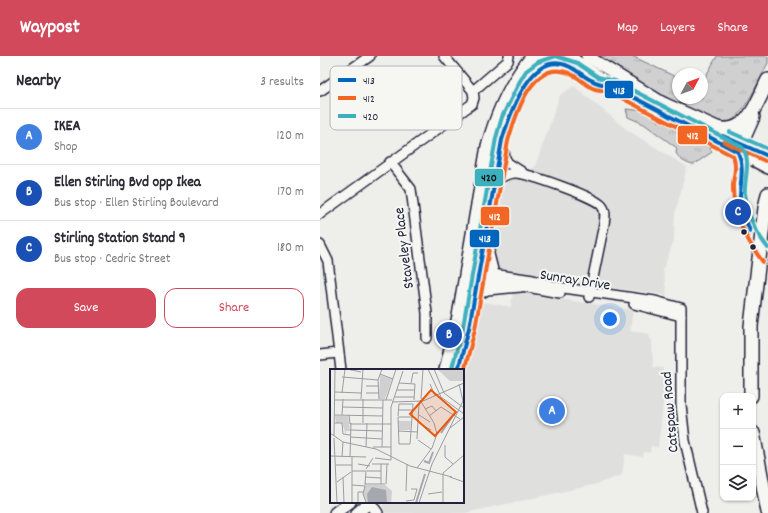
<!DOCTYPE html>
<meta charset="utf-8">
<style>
body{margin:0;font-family:Dekko,sans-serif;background:#f2f2f3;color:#2b2b33}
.controls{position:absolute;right:12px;bottom:12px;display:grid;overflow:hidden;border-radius:8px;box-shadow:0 1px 3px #0004}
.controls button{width:36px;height:36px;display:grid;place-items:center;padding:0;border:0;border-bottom:1px solid #e1e1e2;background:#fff;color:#2b2b33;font:20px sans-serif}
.compass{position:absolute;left:352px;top:12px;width:36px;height:36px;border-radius:50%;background:#fff;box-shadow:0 1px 3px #0004;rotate:49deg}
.you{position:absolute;left:290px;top:263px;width:14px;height:14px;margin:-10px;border:3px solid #fff;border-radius:50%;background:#1a73e8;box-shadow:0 0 0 6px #1a73e833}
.badge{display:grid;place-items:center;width:26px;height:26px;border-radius:50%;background:#d1495b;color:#fff;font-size:13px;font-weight:700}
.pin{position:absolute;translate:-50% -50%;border:2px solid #fff;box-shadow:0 1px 4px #0006}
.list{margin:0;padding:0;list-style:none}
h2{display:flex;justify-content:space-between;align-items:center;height:52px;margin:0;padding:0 16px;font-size:17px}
h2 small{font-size:13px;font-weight:400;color:#7c7c81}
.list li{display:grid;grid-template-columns:26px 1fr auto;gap:12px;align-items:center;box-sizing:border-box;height:56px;padding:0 16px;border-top:1px solid #e1e1e2}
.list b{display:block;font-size:15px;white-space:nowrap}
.list p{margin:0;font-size:13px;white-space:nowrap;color:#7c7c81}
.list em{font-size:13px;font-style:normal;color:#7c7c81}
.actions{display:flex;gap:8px;padding:12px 16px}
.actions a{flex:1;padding:9px 0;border:1px solid #d1495b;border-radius:12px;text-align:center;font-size:14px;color:#d1495b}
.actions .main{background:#d1495b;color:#fff}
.icon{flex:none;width:22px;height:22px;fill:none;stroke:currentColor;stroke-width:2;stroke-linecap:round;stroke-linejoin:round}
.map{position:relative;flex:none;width:448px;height:457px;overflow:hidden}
header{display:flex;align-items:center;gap:24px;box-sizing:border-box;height:56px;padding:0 20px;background:#d1495b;color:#fff}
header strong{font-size:19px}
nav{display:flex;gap:22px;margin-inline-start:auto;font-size:14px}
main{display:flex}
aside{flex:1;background:#fff}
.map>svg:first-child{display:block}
.built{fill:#dfdfde}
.park{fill:url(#park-tufts);stroke:#797986}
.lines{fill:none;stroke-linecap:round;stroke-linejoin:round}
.minor-casing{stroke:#22223b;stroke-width:12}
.major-casing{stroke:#22223b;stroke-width:14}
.highway-casing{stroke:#22223b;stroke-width:16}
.minor{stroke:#f6f6f2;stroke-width:9}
.major{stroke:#f6f6f2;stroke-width:11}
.highway{stroke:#f6f6f2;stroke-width:13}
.bus-1-casing{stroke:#f6f6f2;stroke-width:7}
.bus-2-casing{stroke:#f6f6f2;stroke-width:7}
.bus-3-casing{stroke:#f6f6f2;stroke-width:7}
.bus-1{stroke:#0065bd;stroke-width:4}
.bus-2{stroke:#f26522;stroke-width:4}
.bus-3{stroke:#3cb0bd;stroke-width:4}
.bus-dot{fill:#22223b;stroke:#f6f6f2;stroke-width:1.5}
.labels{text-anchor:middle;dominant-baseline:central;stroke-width:4;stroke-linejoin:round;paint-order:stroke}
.street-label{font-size:15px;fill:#22223b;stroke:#f6f6f2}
.inset-river{fill:none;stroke:#a7a7af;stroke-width:2}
.inset-road{fill:none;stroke:#9c9ca5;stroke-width:1}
.view{fill:#e8590c;fill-opacity:0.15;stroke:#e8590c;stroke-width:2}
.inset-edge{fill:none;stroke:#22223b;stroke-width:2}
.key{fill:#f6f6f2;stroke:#b6b6bb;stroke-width:1}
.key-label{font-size:11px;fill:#22223b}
.line-badge{stroke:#f6f6f2;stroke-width:1.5}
.badge-label{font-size:11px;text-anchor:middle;font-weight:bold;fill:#fff}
.pale-badge-label{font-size:11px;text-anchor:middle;font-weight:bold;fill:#111}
</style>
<header>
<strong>Waypost</strong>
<nav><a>Map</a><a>Layers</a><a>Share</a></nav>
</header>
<main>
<aside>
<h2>Nearby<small>3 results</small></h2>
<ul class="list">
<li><span class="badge" style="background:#3f7fe0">A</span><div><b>IKEA</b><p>Shop</p></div><em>120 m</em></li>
<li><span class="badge" style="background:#1a4fb4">B</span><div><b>Ellen Stirling Bvd opp Ikea</b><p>Bus stop · Ellen Stirling Boulevard</p></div><em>170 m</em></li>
<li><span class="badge" style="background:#1a4fb4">C</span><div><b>Stirling Station Stand 9</b><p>Bus stop · Cedric Street</p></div><em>180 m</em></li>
</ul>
<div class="actions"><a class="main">Save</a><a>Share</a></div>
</aside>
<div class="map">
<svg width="448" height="457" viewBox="0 0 448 457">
<defs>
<pattern id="park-tufts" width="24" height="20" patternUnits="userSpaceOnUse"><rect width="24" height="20" fill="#d0d0d1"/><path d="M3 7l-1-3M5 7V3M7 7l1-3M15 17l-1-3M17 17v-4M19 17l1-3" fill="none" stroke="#b2b2b4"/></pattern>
</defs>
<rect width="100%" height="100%" fill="#eeeeeb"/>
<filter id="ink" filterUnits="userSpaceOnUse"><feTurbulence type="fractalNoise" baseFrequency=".025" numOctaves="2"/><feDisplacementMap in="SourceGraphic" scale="8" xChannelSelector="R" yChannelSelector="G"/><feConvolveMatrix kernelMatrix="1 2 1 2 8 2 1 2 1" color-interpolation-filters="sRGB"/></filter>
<g filter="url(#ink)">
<g class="built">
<path d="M254,30L306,73L367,111L355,158L354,184L343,214L347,239L198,219L176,211V175L184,130L187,126L215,111L240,39Z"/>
<path d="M193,236L313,254L310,275L330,278L329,282L332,284L333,311L343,312L342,322L346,323L338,391L331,390L330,397L324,396L323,401L305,398L302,419L277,428L145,457H65L62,446H143V345L157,245L191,251Z"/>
</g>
<g class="park">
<path d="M274,0H312L358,22V42H382V27L397,0H448V7C440,22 424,61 407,67C391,72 294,11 274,0Z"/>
<path d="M306,53L325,55L333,62L385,88L390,92L392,96L373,109C365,107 360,104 356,97L357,92L324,68L308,61Z"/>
</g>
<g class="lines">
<g class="minor-casing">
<g id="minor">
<path d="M124,0L153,35"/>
<path d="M0,35L50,0"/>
<path d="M183,87L185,102L188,107L202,116"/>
<path d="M70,106L91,133L107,257V282"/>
<path d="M173,128C180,122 186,117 195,117C207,117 276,141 282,150C286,155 285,161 284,168L269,241"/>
<path d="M0,158L152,48L154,42L153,35L188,5L189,0"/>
<path d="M0,189L8,205L21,314"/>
<path d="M145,214L213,224L237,231L335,245L361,252V349L365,385L382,457"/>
<path d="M152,221L240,237"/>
<path d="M314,248L361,260"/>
<path d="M0,299L18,297"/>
</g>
</g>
<g class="major-casing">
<g id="major">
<path d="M249,0L292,30L448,112"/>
<path d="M267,0L351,52"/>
<path d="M216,15C232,2 247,8 263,18"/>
<path d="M392,74L448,100"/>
<path d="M169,186L168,198L173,218"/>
<path d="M154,240L167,233L201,230"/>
<path d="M125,314L138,260L167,90C176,58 190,25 212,0"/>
<path d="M138,314L149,272L182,84C191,53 205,26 224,0"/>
<path d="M49,446L57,457"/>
<path d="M15,457L30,446"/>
<path d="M37,457L50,446"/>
</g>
</g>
<g class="highway-casing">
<g id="highway">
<path d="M343,48L397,72C428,80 437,46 448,24"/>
<path d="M421,88L433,61"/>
<path d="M431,340V270L445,152L448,138"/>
<path d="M433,377L448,456"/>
</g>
</g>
<use href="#minor" class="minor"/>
<use href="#major" class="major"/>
<use href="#highway" class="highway"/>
<g class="bus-1-casing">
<g id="bus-1">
<path d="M403,80L448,100"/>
<path d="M418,96C425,111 420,126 420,142C420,154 426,164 430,175"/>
<path d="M138,314L149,272L182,84C189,61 209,0 242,8C253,10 261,19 271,24C278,28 285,29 292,30L418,96"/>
</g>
</g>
<g class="bus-2-casing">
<g id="bus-2">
<path d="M404,86L445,105"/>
<path d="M144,316L155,273L188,85C196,58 213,0 251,18C260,22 266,30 275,33C280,34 285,35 290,36L413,100C417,110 414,118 413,128C412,157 426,184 443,206"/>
</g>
</g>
<g class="bus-3-casing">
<g id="bus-3">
<path d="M410,76L448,93"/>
<path d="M132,312L143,271L176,82L182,61L200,25L206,15L218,6L236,0L257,7L278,21L295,25L422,91C432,105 424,122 425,137C427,158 436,177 448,192"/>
</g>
</g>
<use href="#bus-1" class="bus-1"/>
<use href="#bus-2" class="bus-2"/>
<use href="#bus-3" class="bus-3"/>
</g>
</g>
<g class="bus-dot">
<circle cx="424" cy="176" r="3.5"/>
<circle cx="433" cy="191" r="3.5"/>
</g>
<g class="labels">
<g class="street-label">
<text transform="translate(85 192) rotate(-97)">Staveley Place</text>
<text transform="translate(255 225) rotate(9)">Sunray Drive</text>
<text transform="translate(351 356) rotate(-95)">Catspaw Road</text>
</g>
</g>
<g transform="translate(10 313)">
<rect width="134" height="134" fill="#eeeeeb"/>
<path d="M107,0H133L134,12H120ZM50,6L62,10L55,30H49ZM5,47H18L20,62H16V66L12,54H6ZM68,52H81L80,61H69ZM35,116H55L62,122L61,134H37L33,124Z" fill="#d0d0d1"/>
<path d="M42,118L56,121L57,134H38L37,125Z" fill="#a7a7af"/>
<path class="inset-river" d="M111,64L122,48M94,92L99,94L103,83M86,134L95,105"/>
<path class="inset-road" d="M17,0L31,3M98,0L111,28L134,45M104,0L114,24L134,39M50,5L63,10M12,8L48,11M69,14L85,15L84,31M81,14L83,4H88M100,15L105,27M36,17H49M67,21H85M5,23L31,24M12,24L15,0M36,24H49M65,28H84M31,30L33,0M49,30L48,11L52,0M91,30L93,0M5,31H62M56,31L66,0M62,33L93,32L134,14M12,38L53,39M95,40L102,37L106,42M68,41H83M4,46L53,47M12,46L13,30M19,46L20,55H61M89,46L100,53M68,47L69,35H83L80,75H69L68,48M99,47L111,38L130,50M68,48H82M4,54H12L13,65L20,66M33,54V30M89,54L101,61M120,59L134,48M20,61L52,62M68,62L88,63M0,64L13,73L46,80L80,97L122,108M4,67L5,0M20,68L52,70M4,69L7,134M87,70L89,35M88,71L101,80M115,76V88L123,95M36,78L37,54M43,78H61M52,78L53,31M0,87L36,88M12,88L13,73M20,88L21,54M45,89L61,91V38L73,2M28,95L40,97M42,95H59M6,96H22M87,99L102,79L107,65L104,54L90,31M36,100L43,89M22,102H35M37,102H51M13,108L14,134M35,108L51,109M120,108L134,113M7,113L21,103M35,115H55M51,115V95M56,115L57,95M22,116L35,117M35,116L36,101M35,117L33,125L36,133M76,122L77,95M33,123H28V134H36M98,125L112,123M76,132L84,131L87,120H81M22,134V88M89,134L102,95L133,32L129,15M113,134V104L134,86"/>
<path class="view" d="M101,21L126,43L105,67L80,45Z"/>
<rect width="134" height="134" class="inset-edge"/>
</g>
<rect x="10" y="10" width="132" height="64" rx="6" class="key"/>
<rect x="18" y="22" width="18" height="4" fill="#0065bd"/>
<rect x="18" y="40" width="18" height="4" fill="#f26522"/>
<rect x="18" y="58" width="18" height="4" fill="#3cb0bd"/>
<g class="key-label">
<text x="43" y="28">413</text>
<text x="43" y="46">412</text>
<text x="43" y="64">420</text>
</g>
<g class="line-badge">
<rect x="284" y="24" width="30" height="19" rx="4" fill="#0065bd"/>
<rect x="357" y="69" width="31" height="20" rx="4" fill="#f26522"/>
<rect x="154" y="112" width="30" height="19" rx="4" fill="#3cb0bd"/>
<rect x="160" y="150" width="30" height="20" rx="4" fill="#f26522"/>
<rect x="149" y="173" width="31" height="19" rx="4" fill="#0065bd"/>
</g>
<g class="badge-label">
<text x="299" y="38">413</text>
<text x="373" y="83">412</text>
<text x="175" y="164">412</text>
<text x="165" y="186">413</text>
</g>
<g class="pale-badge-label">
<text x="169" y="125">420</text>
</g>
</svg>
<div class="controls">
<button>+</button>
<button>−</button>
<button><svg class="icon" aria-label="layers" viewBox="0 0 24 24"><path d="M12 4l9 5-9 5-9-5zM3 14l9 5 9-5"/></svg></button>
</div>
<svg class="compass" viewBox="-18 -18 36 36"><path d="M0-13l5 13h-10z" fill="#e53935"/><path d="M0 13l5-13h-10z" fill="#7c7c81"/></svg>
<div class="you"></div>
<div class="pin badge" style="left:232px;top:355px;background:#3f7fe0">A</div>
<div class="pin badge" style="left:129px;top:279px;background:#1a4fb4">B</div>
<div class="pin badge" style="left:418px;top:156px;background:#1a4fb4">C</div>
</div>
</main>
